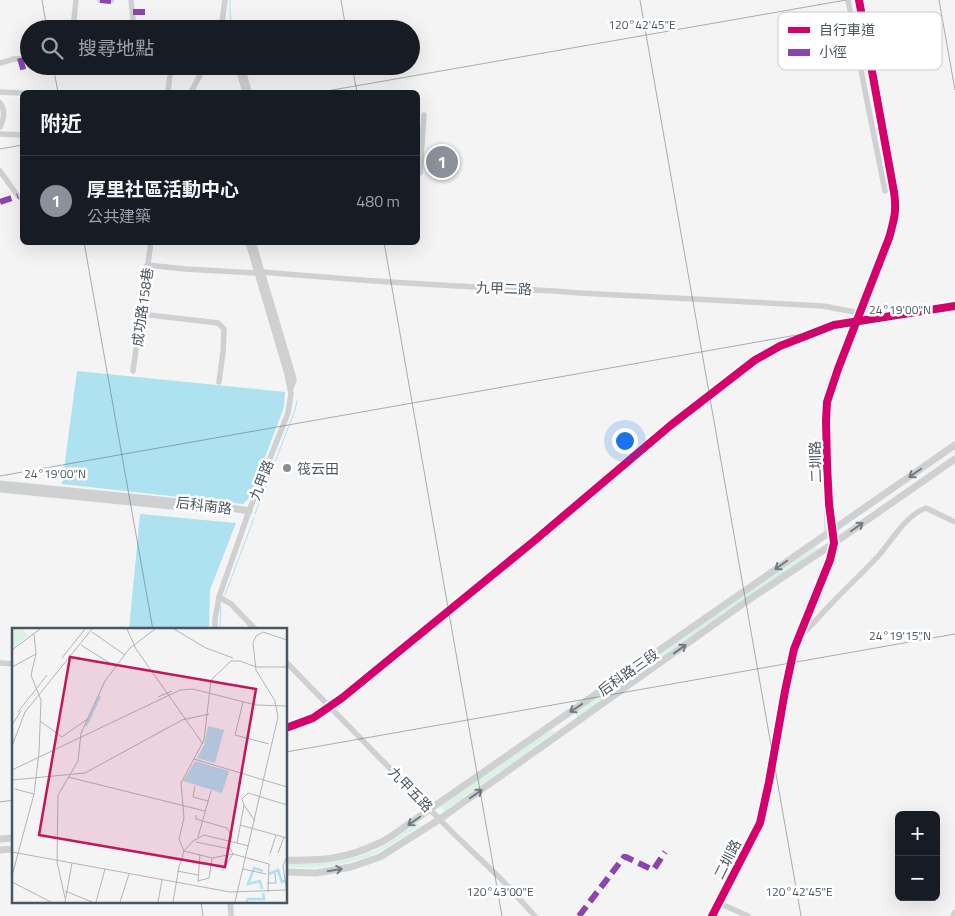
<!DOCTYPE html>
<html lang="zh-TW">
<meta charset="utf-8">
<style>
body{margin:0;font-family:"Titillium Web","Noto Sans TC",sans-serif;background:#20242c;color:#f1f3f6}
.controls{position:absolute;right:15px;bottom:15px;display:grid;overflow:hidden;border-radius:8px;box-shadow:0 5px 20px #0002}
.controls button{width:45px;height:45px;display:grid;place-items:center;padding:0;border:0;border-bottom:1px solid #363941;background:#171b24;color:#f1f3f6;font:25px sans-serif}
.you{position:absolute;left:624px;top:440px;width:18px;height:18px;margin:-12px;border:4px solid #fff;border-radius:50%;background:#1a73e8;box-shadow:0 0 0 8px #1a73e833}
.badge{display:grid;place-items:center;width:32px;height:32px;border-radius:50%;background:#8c9099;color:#fff;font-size:16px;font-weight:700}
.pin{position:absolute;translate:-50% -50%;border:2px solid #fff;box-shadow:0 1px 5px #0006}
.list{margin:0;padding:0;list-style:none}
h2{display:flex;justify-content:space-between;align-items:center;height:65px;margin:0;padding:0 20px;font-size:21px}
h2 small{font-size:16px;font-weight:400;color:#9ea1a6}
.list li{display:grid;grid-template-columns:32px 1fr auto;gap:15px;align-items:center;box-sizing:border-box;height:90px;padding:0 20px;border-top:1px solid #363941}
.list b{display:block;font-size:19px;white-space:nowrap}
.list p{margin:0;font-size:16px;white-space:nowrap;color:#9ea1a6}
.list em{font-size:16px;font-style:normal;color:#9ea1a6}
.icon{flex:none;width:28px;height:28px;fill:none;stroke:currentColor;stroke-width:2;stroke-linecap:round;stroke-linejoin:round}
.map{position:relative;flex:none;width:955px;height:916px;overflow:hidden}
.search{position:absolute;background:#171b24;box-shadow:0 5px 20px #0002;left:20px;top:20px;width:400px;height:55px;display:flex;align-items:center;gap:12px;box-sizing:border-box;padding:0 18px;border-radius:28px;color:#9ea1a6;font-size:19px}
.panel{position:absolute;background:#171b24;box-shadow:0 5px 20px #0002;left:20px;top:90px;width:400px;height:155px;border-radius:8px}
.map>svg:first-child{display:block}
.green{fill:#d9f2e3}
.water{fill:#aee2f0}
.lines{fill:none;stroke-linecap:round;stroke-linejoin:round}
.stream{stroke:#aee2f0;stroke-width:1}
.minor{stroke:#ced0d2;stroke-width:5.5}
.tertiary{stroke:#ced0d2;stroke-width:7}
.quiet{stroke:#8e44ad;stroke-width:6;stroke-dasharray:12 6;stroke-linecap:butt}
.cycleway-casing{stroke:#fff;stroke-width:11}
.cycleway{stroke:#d6006c;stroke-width:8}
.oneway{stroke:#727b83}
.ticks{fill:none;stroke:#4a5661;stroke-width:1;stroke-opacity:0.45}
.poi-dot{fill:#868d94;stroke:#fff;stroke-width:2}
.labels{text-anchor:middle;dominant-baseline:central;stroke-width:5;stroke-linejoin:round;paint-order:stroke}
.street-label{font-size:14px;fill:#4a5661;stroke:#fff}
.poi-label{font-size:14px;fill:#4a5661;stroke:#fff;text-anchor:start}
.inset-river{fill:none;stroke:#aee2f0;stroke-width:2.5}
.inset-road{fill:none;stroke:#b0b5b9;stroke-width:1}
.view{fill:#c2185b;fill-opacity:0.15;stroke:#c2185b;stroke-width:2.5}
.inset-edge{fill:none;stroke:#4a5661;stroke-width:2.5}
.key{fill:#fff;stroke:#c9ccd0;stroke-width:1}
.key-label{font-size:14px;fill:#4a5661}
.ticks-label{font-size:12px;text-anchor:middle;fill:#4a5661;stroke:#fff;stroke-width:5;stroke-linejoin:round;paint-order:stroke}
</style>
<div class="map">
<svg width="955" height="916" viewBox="0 0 955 916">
<rect width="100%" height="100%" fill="#f4f4f4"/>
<g class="green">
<path d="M816,546L818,549L578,718L574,712Z"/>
<path d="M551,729L554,733L444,811L440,806Z"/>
<path d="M418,823L420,826C405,835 390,847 374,854C346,866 316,869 286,867V863C316,865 344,863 371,852C386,846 404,832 418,823Z"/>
</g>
<g class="water">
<path d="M77,371L285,392L284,407L250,497L243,504L62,484Z"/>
<path d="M140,514L236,523L210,590L209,630H129Z"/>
</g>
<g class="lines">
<g class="stream">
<path d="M230,0V13L232,29"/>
<path d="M855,0L887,171L892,212L890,223L856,309"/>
<path d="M255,514L295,410L297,401"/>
<path d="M825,530L822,408L827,384L850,324"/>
<path d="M225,595L254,518"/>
<path d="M220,630L221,606"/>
<path d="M233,902V914"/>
<path d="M707,916L756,823L761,805L788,653L805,608L827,557L826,552"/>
</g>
<g class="minor">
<path d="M100,0L111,1"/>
<path d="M131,0L134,29"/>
<path d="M848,0L865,91L885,191"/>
<path d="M73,29L76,0"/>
<path d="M221,29L225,0"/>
<path d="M0,63L14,59L29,58"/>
<path d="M236,66L239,71L245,92"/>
<path d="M242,66L249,92"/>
<path d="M0,92L22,93"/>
<path d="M168,92L171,66"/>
<path d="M191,92L205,66"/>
<path d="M0,103C6,111 4,119 0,127"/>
<path d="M0,134L22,135"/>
<path d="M0,171L18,196L22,198"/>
<path d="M420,173L424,115"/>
<path d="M253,242L292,372L294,380L291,388"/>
<path d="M147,265L185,269L257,273L262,272C321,277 381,282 440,285C487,288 534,289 580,293L823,306L860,313"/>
<path d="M141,314L218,323L224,329L223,352L219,382"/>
<path d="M133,371L151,242"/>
<path d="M219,597L231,604L256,630"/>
<path d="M215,630V619L219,597L249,511L288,413L291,394L287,374L248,242"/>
<path d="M800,636C812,626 821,614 832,603C848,586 865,571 880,554C893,539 906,515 926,508L955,522"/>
<path d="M286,662L454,834L501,879L535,916"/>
<path d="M0,663L14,664"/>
<path d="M286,728L313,718L342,698L534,541L671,425L755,360L780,346L834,325L955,306"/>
<path d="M230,902L231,916"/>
<path d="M719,903L748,916"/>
<path d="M712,916L760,823L769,782L785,691L794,649L830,560L834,543L829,504L827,464L826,421L827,402L838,369L889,238C894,220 897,211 894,192L859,0"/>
<path d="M953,916L955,912"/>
</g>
<g class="tertiary">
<path d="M0,484L220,506L249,511"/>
<path d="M0,489L221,511"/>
<path d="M0,839L14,838"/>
<path d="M0,850L14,849"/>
<path d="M286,860C319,861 347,859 377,844C385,841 393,835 400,830L955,445"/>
<path d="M286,872L316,873L351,867L380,857L440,819L747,601L834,543L955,459"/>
</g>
<g class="quiet">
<path d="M100,0L111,1"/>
<path d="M133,12H149"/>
<path d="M169,29L170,21"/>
<path d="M194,29V23"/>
<path d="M20,58L24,72"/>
<path d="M0,202L18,196"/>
<path d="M579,916L624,857H626L651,869H654L665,852"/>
</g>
<g class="cycleway-casing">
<g id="cycleway">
<path d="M286,728L313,718L342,698L534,541L671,425L755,360L780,346L834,325L955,306"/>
<path d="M712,916L760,823L769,782L785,691L794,649L830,560L834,543L829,504L827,464L826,421L827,402L838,369L889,238C894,220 897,211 894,192L859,0"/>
</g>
</g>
<use href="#cycleway" class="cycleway"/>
</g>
<defs><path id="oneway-shaft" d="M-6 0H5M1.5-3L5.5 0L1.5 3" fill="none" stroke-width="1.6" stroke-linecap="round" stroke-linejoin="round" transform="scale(1.25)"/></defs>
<g class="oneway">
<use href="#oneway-shaft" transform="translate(915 473) rotate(145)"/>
<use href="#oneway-shaft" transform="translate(857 527) rotate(-35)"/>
<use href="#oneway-shaft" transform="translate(781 565) rotate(145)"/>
<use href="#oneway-shaft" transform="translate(680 649) rotate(-36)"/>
<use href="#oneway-shaft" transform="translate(576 708) rotate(146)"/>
<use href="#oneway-shaft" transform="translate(476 794) rotate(-35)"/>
<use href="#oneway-shaft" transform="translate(414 821) rotate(145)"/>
<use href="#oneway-shaft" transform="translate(335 870) rotate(-10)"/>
</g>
<path class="ticks" d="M42,0L47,29M341,0L346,29M640,0L801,916M939,0L955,90M53,66L58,92M352,66L357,92M321,92L846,0M0,149L22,145M84,242L153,630M384,242L502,916M0,476L955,307M286,752L955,634M0,802L14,800M201,902L203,916"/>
<circle class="poi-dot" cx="287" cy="468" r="5"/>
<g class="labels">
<g class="street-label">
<text transform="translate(504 288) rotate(2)">九甲二路</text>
<text transform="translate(142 307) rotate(-82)">成功路158巷</text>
<text transform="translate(815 462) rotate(-92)">二圳路</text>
<text transform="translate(261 480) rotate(-69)">九甲路</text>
<text transform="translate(204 505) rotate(7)">后科南路</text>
<text transform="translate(628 672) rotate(-35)">后科路三段</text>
<text transform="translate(411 789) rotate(46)">九甲五路</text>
<text transform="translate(727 859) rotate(-63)">二圳路</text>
</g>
<g class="poi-label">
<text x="297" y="468">筏云田</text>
</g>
</g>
<g transform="translate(12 628)">
<rect width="275" height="275" fill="#f4f4f4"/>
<path d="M0,1H10L16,8L0,20Z" fill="#d9f2e3"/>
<path d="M196,98L212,102L203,135L185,130L192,117ZM183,133L217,143L210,165L171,153Z" fill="#aee2f0"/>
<path class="inset-river" d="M74,98L88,68M257,246L266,242L270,254L275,252M250,261L248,253L236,256L242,240L251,243M234,274L236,271H252L251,265"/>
<path class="inset-road" d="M115,1L124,21L191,116M162,1L194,20L221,30M80,4L113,27M69,17L104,39M0,22L28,1M50,30L73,1M228,33L244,39H275M0,39L24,26M146,69L160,63M231,74L223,107L257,116M6,84L35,47M28,93L50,109L77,90M0,97L9,83M0,118L13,84L80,1M182,131L275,159M0,142L168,62L181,61L244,77L275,78M56,149L193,183M0,152L73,145L170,92L197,86M183,158L181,169L196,173M3,161L22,166M184,187V191L215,200L220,209L216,217L221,226L210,243M243,193L232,177L230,171L236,165L275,177M228,197L275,210M186,209L199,163M184,214L218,221M225,215L232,177M172,223L167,211L172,190L169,155L192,112L199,52L219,33H228M172,223L200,230M0,224L218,264L275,262M266,225L272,209M258,226L264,207M275,228L271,238L275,266M231,241L254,246M165,243L186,247M0,248L22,166L27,124L29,72L19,47L24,26L22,6M186,253L197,250L200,230L221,226L257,236L256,264M0,254L39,274M186,254L188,226M255,255H264L263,245M53,263L80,274M53,270L45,234L46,167L66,133L69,105L93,53L117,21L143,1M53,274L60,235M84,274L93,241M108,274L117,246M146,274L150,252M161,274L167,239L172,223L181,213L192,207L237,218M223,274L266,89L263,73L244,42L241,15L244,8L251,4L275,12"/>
<path class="view" d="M58,29L244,61L213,239L27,207Z"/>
<rect width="275" height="275" class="inset-edge"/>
</g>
<rect x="778" y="12" width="164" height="58" rx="8" class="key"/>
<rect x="788" y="27" width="22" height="6" fill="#d6006c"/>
<rect x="788" y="49" width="22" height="7" fill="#8e44ad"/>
<g class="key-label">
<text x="819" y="35">自行車道</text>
<text x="819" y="57">小徑</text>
</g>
<g class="ticks-label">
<text x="642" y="29">120°42'45"E</text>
<text x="900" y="314">24°19'00"N</text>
<text x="55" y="478">24°19'00"N</text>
<text x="900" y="640">24°19'15"N</text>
<text x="500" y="896">120°43'00"E</text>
<text x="799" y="896">120°42'45"E</text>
</g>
</svg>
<div class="controls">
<button>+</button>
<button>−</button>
</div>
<div class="you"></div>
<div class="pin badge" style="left:442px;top:162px">1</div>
<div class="search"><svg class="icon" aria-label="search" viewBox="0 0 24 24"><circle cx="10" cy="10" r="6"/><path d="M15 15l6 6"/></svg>搜尋地點</div>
<section class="panel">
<h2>附近<small></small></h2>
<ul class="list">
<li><span class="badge">1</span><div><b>厚里社區活動中心</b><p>公共建築</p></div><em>480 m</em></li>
</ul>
</section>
</div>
